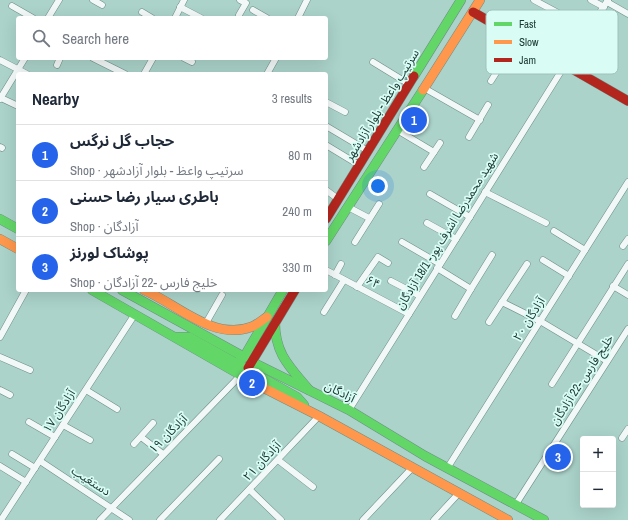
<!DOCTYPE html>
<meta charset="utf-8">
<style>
body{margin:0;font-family:"Archivo Narrow","Noto Sans Arabic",sans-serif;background:#f6f6f7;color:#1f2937}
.controls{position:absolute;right:12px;bottom:12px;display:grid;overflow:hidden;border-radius:4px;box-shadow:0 4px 16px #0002}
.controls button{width:36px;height:36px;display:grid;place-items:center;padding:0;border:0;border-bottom:1px solid #e0e1e3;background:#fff;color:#1f2937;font:20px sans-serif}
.you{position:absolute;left:378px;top:186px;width:14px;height:14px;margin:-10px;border:3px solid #fff;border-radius:50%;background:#1a73e8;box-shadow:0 0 0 6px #1a73e833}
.badge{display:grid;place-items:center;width:26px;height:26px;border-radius:50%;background:#2563eb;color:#fff;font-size:13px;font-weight:700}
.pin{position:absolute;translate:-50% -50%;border:2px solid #fff;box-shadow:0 1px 4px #0006}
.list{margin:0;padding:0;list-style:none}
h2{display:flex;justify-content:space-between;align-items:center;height:52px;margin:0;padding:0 16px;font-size:17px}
h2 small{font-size:13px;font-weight:400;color:#747a83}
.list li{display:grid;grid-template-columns:26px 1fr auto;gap:12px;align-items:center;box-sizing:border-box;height:56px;padding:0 16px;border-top:1px solid #e0e1e3}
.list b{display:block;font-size:15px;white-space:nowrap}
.list p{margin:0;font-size:13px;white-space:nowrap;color:#747a83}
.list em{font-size:13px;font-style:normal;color:#747a83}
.icon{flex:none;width:22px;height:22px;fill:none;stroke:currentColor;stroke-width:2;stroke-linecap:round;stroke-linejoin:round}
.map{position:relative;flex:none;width:628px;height:520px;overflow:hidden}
.search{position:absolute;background:#fff;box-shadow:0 4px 16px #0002;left:16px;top:16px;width:312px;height:44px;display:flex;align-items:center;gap:10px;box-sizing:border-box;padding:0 14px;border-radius:4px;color:#747a83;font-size:15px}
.panel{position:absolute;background:#fff;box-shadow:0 4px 16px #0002;left:16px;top:72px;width:312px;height:220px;border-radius:4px}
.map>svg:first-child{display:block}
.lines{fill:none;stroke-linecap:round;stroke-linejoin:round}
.street-casing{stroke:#6e8e87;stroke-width:7}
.fast-casing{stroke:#6e8e87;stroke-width:10}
.slow-casing{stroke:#6e8e87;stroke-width:10}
.jam-casing{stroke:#6e8e87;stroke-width:10}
.street{stroke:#f2f8f7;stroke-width:6}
.fast{stroke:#63d668;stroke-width:9}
.slow{stroke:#ff974d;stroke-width:9}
.jam{stroke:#b3261e;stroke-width:9}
.labels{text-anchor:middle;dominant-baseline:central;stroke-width:3.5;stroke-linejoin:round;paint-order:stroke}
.street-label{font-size:12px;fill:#193731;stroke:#d9fdf4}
.key{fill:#d9fdf4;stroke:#9fc2ba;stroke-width:1}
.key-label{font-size:11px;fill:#193731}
</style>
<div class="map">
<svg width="628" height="520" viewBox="0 0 628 520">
<rect width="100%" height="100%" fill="#abd3ca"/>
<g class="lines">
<g class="street-casing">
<g id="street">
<path d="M93,0L102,5"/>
<path d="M534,0L588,29"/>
<path d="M591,0L604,7"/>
<path d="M607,2L628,14"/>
<path d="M12,6L33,18"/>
<path d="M180,7L201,18"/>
<path d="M253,10L267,18"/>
<path d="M142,12L152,18"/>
<path d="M239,15L246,3L240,0"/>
<path d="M48,18L59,0"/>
<path d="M175,18L184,0"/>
<path d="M298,18L307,0"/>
<path d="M93,58L125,74"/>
<path d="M184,58L192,62"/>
<path d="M0,60L27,74"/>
<path d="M373,62L409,84"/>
<path d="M57,65L60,58"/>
<path d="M144,74L153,58"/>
<path d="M267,74L276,58"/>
<path d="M491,81L518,38"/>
<path d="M424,88L480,120"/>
<path d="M1,98L18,106"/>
<path d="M0,99L25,58"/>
<path d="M326,102L345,112"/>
<path d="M326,126L368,151"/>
<path d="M397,130L434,152"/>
<path d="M469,137L488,105"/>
<path d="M326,145L359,165"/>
<path d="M0,147L2,148"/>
<path d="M424,167L440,143"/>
<path d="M326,190L338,199"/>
<path d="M485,192L546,223"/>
<path d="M430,194L470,217"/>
<path d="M348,207L369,218"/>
<path d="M427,223L456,239"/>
<path d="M554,231L585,250"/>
<path d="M355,242L379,204"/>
<path d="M402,242L440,264"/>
<path d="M623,246L628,239"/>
<path d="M543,260L569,276"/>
<path d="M437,268L471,289L455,316"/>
<path d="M326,270L409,314"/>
<path d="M335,275L341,264"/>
<path d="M391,281L420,296"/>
<path d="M613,286L628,295"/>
<path d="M357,287L378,257L388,263"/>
<path d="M471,289L492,255"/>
<path d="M502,302L527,264"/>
<path d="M324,312L344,280"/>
<path d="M489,322L502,302L540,321L607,361"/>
<path d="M206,323L222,295"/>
<path d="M0,337L26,290"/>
<path d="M0,357L30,370"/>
<path d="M552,384L628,264"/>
<path d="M0,390L10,395"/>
<path d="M86,390L117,409"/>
<path d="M349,410L565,65L608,0"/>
<path d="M29,422L55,437"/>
<path d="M63,425L90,440"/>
<path d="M141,437L163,454"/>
<path d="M622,438L628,429"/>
<path d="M134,444L153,423"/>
<path d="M12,454L35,468"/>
<path d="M278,460L313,487"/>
<path d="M40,461L129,520"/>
<path d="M0,466L26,482"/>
<path d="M448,467L628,182"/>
<path d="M250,490L281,520"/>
<path d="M516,504L628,329"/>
<path d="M1,520L135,314"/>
<path d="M100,520L240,376"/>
<path d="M160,520L219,459"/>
<path d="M220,520L319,416"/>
<path d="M363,520L412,468"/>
<path d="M434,520L459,493"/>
</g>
</g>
<g class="fast-casing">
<g id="fast">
<path d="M414,76L461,0"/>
<path d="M0,219L18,229"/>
<path d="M326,241L423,90"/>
<path d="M92,290L258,385"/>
<path d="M122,290L244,357"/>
<path d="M275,323C275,354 290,367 309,390"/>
<path d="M177,337H189L297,397L304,405"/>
<path d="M239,362L244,357L283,290"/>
<path d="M252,362L349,410L425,456L544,520"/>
</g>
</g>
<g class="slow-casing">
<g id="slow">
<path d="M423,90L480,0"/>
<path d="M0,239L18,249"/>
<path d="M144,290C177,304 213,341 251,327C257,325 262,320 267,317"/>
<path d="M258,385L319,416L508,520"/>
</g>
</g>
<g class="jam-casing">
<g id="jam">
<path d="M473,12L628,101"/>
<path d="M326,219L414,76"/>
<path d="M248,368L295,290"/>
</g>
</g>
<use href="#street" class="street"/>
<use href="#fast" class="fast"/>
<use href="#slow" class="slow"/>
<use href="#jam" class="jam"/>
</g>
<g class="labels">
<g class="street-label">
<text transform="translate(382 105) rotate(-58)">سرتیپ واعظ - بلوار آزادشهر</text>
<text transform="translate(447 231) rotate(-58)">شهید محمدرضا اشرف پور- 18/1 آزادگان</text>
<text transform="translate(373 282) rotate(28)">۶۴</text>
<text transform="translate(529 319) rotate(-58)">۲۰ آزادگان</text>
<text transform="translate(582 380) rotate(-57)">خلیج فارس -22 آزادگان</text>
<text transform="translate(340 392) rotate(27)">آزادگان</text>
<text transform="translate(59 411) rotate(-57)">۱۷ آزادگان</text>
<text transform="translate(168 434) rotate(-45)">۱۹ آزادگان</text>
<text transform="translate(262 461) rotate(-47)">۲۱ آزادگان</text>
<text transform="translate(91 481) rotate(33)">دستغیب</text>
</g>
</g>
<rect x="486" y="10" width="132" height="64" rx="6" class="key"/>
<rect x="494" y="22" width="18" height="4" fill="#63d668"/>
<rect x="494" y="40" width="18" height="4" fill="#ff974d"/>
<rect x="494" y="58" width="18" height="4" fill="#b3261e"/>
<g class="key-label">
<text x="519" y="28">Fast</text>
<text x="519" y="46">Slow</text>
<text x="519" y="64">Jam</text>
</g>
</svg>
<div class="controls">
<button>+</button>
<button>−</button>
</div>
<div class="you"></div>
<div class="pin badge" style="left:414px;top:120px">1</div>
<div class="pin badge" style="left:252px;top:383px">2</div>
<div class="pin badge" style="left:558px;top:457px">3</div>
<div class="search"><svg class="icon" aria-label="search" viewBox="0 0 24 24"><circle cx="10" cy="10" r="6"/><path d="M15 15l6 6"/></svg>Search here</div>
<section class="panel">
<h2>Nearby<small>3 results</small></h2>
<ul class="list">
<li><span class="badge">1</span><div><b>حجاب گل نرگس</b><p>Shop · سرتیپ واعظ - بلوار آزادشهر</p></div><em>80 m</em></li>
<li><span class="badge">2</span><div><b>باطری سیار رضا حسنی</b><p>Shop · آزادگان</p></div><em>240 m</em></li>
<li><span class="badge">3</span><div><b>پوشاک لورنز</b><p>Shop · خلیج فارس -22 آزادگان</p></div><em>330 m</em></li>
</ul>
</section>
</div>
